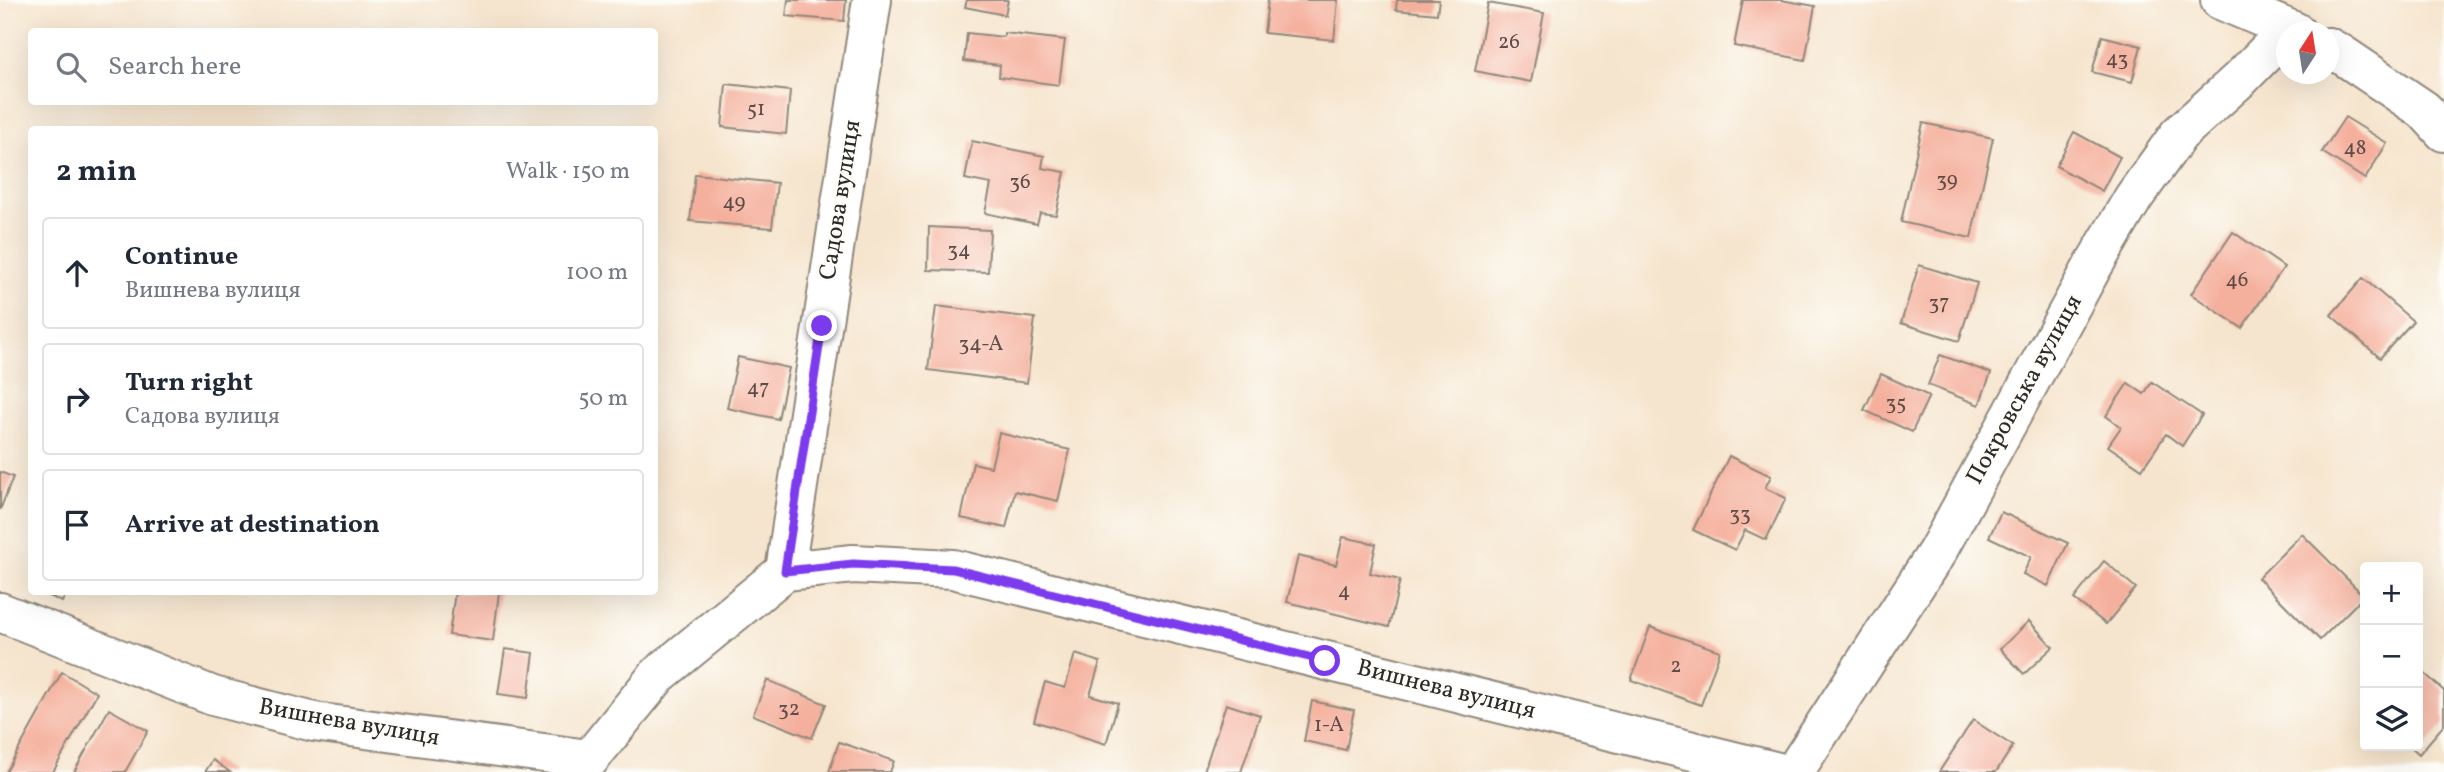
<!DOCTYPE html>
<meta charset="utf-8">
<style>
body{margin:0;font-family:Vollkorn,serif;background:#f2f2f3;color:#1f2937}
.controls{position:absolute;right:21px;bottom:21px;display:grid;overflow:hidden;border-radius:7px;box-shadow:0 7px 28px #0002}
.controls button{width:63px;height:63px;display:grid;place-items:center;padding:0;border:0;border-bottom:2px solid #e0e1e3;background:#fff;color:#1f2937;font:35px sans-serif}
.compass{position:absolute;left:2276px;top:21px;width:63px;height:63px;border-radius:50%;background:#fff;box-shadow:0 7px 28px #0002;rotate:12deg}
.stop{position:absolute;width:21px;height:21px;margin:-16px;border:5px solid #7c3aed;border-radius:50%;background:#fff}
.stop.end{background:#7c3aed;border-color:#fff;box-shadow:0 2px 7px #0008}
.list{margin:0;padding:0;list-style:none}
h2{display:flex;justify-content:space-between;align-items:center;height:91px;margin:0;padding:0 28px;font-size:30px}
h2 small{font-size:23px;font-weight:400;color:#747a83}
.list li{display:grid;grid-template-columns:46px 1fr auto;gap:21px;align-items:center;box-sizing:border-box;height:112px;margin:0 14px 14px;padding:0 14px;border:2px solid #e0e1e3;border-radius:7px}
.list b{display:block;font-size:26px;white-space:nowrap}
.list p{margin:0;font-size:23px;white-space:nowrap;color:#747a83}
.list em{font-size:23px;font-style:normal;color:#747a83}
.icon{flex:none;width:38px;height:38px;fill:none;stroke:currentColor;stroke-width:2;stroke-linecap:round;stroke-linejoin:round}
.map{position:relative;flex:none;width:2444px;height:772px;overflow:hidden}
.search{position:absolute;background:#fff;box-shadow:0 7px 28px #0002;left:28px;top:28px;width:630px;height:77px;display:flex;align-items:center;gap:18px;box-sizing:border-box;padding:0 24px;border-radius:7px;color:#747a83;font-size:26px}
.panel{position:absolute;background:#fff;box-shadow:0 7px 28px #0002;left:28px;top:126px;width:630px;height:469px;border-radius:7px}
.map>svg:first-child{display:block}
.building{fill:#f5b09d}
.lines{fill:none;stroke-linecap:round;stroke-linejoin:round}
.minor-casing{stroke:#90887c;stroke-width:42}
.minor{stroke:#fff;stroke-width:38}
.route{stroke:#7c3aed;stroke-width:9}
.labels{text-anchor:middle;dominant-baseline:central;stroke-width:5;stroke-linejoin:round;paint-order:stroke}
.number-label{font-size:21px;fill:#5e4c48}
.street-label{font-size:24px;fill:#2b2b2b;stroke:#fdfcf7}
</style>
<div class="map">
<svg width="2444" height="772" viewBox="0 0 2444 772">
<rect width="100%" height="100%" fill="#fdfcf7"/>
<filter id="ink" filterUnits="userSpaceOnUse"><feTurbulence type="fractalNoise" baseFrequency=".0143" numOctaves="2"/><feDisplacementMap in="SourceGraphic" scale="14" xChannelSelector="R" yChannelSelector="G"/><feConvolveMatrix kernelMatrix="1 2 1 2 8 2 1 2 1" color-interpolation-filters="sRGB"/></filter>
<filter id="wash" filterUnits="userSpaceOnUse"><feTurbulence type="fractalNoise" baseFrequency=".00686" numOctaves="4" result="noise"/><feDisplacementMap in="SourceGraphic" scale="28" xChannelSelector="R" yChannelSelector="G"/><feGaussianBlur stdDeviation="1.57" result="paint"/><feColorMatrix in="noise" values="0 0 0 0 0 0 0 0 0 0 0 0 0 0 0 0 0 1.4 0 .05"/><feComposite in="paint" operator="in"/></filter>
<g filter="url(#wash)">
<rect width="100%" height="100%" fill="#f6e5ce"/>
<g id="blocks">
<g class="building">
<path d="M788,0H846L844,21L786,16Z"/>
<path d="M967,0H1008L1005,15L965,7Z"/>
<path d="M1268,0H1338L1334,40L1264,33Z"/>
<path d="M1397,0H1439L1437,14L1396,10Z"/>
<path d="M1743,0H1781L1815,6L1805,60L1734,46Z"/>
<path d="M1488,3L1544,13L1531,82L1475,71Z"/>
<path d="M967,33L1004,37V33L1065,40L1059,85L999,77L1000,65L964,61Z"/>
<path d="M2102,36L2141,46L2132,82L2092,72Z"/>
<path d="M726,84L790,91L786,134L722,127Z"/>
<path d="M2345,117L2387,143L2365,179L2322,152Z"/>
<path d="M1923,123L1993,138L1971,238L1901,222Z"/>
<path d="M2074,132L2120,157L2102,191L2056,166Z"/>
<path d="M972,141L1044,156L1042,168L1065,172L1056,215L1040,213L1037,224L985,213L991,184L965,179Z"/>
<path d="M695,174L777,183L772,228L690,221Z"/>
<path d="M929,227L990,230L988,272L928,270Z"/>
<path d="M2233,232L2284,267L2242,328L2191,294Z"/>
<path d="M1919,265L1977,283L1959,341L1901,323Z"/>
<path d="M2363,278L2413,321L2380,358L2331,315Z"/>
<path d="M936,306L1035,318L1027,383L928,370Z"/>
<path d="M1940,355L1991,373L1979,405L1928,385Z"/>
<path d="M738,357L789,368L778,419L727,408Z"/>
<path d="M1881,374L1929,396L1912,432L1864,410Z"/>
<path d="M2152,382L2202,415L2182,446L2166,434L2142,469L2108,446L2121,427L2106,416L2128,383L2144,394Z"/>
<path d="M999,433L1070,450L1058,501L1015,491L1006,528L961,518L973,463L991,467Z"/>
<path d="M1729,456L1771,476L1765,488L1786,498L1766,540L1745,530L1735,550L1693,530Z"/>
<path d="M0,472L13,477L0,510Z"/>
<path d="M2001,512L2068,543L2048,586L2023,574L2031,557L1989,537Z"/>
<path d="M2302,534L2364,596L2320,640L2258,578Z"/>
<path d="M1343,537L1376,544L1370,573L1400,580L1389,627L1287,602L1298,556L1336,565Z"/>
<path d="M2104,561L2136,588L2106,624L2074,599Z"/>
<path d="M41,592H67L62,602Z"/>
<path d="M455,592H499L493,641L449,635Z"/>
<path d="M2029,621L2053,647L2024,674L2000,649Z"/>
<path d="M1650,627L1720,651L1701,705L1631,680Z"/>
<path d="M505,649L534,653L528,698L498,694Z"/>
<path d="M1075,654L1100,662L1090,695L1118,703L1106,744L1034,721L1045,682L1065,688Z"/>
<path d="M62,672L97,693L53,772H6Z"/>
<path d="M2423,672L2444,691V725L2419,754L2410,746H2418V678Z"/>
<path d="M767,680L826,704L812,738L753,715Z"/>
<path d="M1312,701L1354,710L1346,750L1304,741Z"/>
<path d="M1226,704L1260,715L1241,772H1209L1204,771Z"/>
<path d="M109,709L148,731L125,772H74Z"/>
<path d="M1973,720L2013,746L1996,772H1939Z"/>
<path d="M839,742L894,761L890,772H829Z"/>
<path d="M213,760L230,772H205Z"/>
</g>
</g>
</g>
<g filter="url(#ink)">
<use href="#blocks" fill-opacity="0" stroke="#90887c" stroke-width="2"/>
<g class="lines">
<g class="minor-casing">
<g id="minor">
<path d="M2220,0L2296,32"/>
<path d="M2328,47L2341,54L2424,110L2444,132"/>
<path d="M785,571L853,564L953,569L1778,772"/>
<path d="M0,612L213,696L314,722L588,759"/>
<path d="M579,772L658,675L785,571L872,0"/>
<path d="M1794,772L1937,552L2093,266L2134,197L2179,134L2241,78L2286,32"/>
</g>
</g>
<use href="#minor" class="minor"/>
</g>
</g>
<g class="lines" filter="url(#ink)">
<path class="route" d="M822,326L785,571L853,564L953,569L1325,661"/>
</g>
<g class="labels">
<g class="number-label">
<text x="1509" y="42">26</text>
<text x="2117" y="59">43</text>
<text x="756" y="109">51</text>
<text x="2355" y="148">48</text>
<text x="1947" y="180">39</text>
<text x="1020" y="182">36</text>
<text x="734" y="202">49</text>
<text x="959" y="250">34</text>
<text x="2237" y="280">46</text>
<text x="1939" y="303">37</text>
<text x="981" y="344">34-А</text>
<text x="758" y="388">47</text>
<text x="1896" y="403">35</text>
<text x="1740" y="514">33</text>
<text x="1344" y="591">4</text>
<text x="1676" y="666">2</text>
<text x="789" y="709">32</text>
<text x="1329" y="725">1-А</text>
</g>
<g class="street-label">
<text transform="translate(841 200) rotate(-81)">Садова вулиця</text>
<text transform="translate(2025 390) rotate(-61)">Покровська вулиця</text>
<text transform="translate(1446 690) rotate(14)">Вишнева вулиця</text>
<text transform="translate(349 723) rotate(10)">Вишнева вулиця</text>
</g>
</g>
</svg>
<div class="controls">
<button>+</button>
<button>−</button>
<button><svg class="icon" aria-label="layers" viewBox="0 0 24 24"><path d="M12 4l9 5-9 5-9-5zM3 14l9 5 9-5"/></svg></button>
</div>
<svg class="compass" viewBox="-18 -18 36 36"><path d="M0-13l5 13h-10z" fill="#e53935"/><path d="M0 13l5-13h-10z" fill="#747a83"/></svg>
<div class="stop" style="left:1325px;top:661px"></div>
<div class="stop end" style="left:822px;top:326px"></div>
<div class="search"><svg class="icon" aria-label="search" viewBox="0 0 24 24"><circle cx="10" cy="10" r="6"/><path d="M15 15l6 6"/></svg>Search here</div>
<section class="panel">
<h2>2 min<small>Walk · 150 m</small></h2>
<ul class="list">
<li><svg class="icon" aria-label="ahead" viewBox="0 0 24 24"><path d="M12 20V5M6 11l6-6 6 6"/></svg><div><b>Continue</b><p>Вишнева вулиця</p></div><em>100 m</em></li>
<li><svg class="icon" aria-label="right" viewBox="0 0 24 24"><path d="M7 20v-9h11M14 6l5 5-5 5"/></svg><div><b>Turn right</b><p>Садова вулиця</p></div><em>50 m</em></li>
<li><svg class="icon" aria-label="arrive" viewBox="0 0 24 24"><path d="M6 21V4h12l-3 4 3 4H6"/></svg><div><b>Arrive at destination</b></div></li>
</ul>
</section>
</div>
